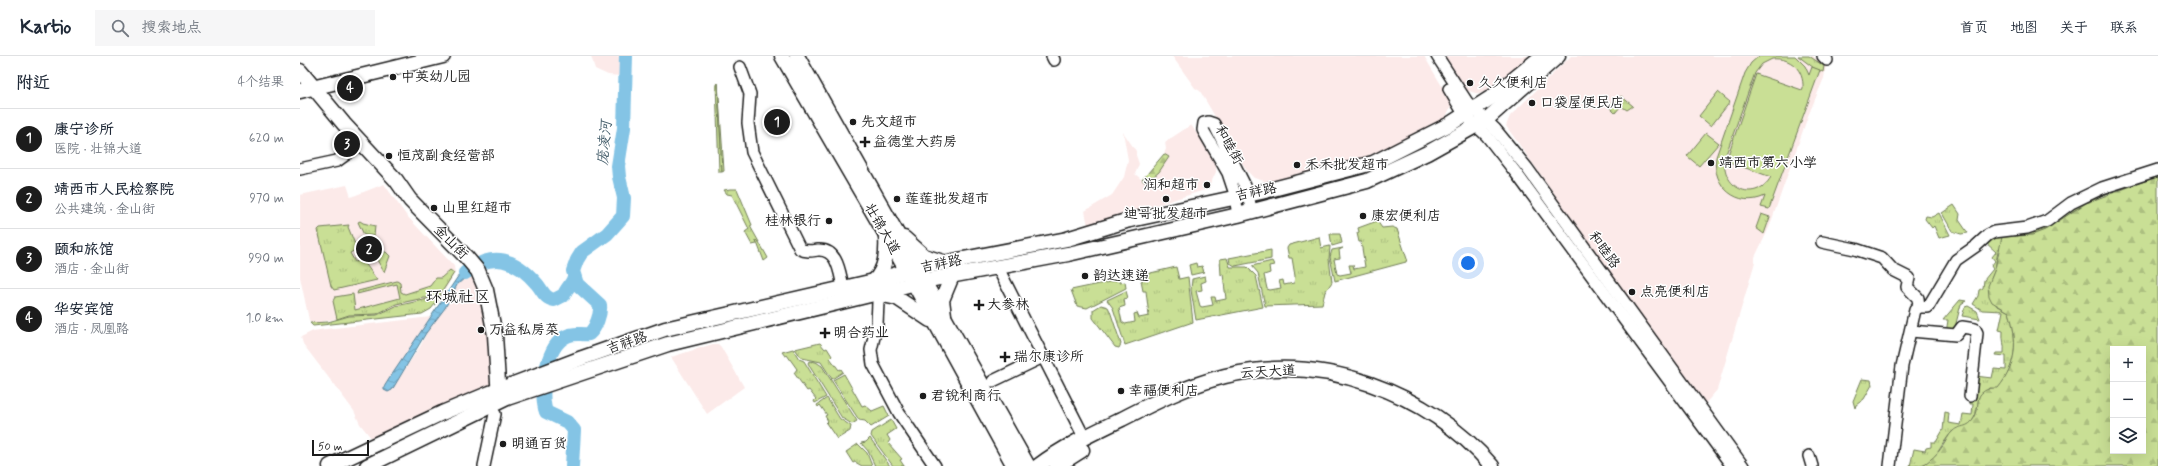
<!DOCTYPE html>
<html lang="zh">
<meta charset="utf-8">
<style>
body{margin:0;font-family:Mynerve,"LXGW WenKai TC",sans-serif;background:#f6f6f7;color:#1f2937}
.controls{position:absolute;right:12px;bottom:12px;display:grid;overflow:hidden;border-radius:0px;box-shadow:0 4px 16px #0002}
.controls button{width:36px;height:36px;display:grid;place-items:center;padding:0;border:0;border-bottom:1px solid #e0e1e3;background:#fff;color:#1f2937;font:20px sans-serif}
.scale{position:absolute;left:12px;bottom:10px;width:57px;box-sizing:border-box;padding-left:4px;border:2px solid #1c1c1c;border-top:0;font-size:11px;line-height:14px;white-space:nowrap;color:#1c1c1c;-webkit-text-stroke:3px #fff;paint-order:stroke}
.you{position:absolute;left:1168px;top:207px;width:14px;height:14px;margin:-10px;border:3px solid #fff;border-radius:50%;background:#1a73e8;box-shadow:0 0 0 6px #1a73e833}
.badge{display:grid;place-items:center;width:26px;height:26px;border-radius:50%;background:#1c1c1c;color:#fff;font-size:13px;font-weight:700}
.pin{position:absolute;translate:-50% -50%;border:2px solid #fff;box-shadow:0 1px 4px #0006}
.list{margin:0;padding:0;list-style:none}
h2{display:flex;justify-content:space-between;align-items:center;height:52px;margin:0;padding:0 16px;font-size:17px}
h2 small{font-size:13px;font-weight:400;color:#747a83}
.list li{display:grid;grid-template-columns:26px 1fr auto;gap:12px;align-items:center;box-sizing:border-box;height:60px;padding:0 16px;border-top:1px solid #e0e1e3}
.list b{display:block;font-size:15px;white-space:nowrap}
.list p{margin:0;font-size:13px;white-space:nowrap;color:#747a83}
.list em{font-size:13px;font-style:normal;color:#747a83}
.icon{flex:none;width:22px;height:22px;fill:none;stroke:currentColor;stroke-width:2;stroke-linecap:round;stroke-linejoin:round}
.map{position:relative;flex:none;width:1858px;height:410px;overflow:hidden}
header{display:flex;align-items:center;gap:24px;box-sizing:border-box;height:56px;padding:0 20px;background:#fff;border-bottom:1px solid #e0e1e3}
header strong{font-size:19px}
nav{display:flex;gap:22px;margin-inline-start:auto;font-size:14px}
.search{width:280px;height:36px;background:#f6f6f7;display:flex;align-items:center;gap:10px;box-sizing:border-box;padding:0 14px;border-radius:0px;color:#747a83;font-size:15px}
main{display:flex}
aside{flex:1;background:#fff}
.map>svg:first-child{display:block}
.built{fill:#fceae9}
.grass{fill:url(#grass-tufts);stroke:#727e58}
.forest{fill:url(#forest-firs);stroke:#727e58;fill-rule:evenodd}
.garden{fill:#c9df95;stroke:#727e58;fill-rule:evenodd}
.water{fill:url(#water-waves);stroke:#5a8195}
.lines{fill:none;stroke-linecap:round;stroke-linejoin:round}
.river{stroke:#84c4e5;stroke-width:14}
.minor-casing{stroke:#1c1c1c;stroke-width:14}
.major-casing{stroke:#1c1c1c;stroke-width:17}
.minor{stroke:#fff;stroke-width:11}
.major{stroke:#fff;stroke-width:14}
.poi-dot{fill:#1c1c1c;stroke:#fff;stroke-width:1.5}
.labels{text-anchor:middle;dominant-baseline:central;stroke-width:3;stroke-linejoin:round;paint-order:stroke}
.poi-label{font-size:14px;fill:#1c1c1c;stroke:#fff;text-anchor:start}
.street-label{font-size:14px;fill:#1c1c1c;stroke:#fff}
.water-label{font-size:15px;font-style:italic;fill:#465f6c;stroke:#fff}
.quarter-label{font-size:16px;fill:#1c1c1c;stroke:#fff}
</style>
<header>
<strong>Kartio</strong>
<div class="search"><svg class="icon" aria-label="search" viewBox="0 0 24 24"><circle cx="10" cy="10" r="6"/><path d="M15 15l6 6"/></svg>搜索地点</div>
<nav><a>首页</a><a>地图</a><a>关于</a><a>联系</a></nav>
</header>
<main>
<aside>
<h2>附近<small>4个结果</small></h2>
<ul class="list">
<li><span class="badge">1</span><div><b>康宁诊所</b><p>医院 · 壮锦大道</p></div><em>620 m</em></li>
<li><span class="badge">2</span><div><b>靖西市人民检察院</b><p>公共建筑 · 金山街</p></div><em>970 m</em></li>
<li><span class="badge">3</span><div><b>颐和旅馆</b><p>酒店 · 金山街</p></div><em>990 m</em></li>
<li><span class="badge">4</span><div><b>华安宾馆</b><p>酒店 · 凤凰路</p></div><em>1.0 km</em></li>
</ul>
</aside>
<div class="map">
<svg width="1858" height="410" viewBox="0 0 1858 410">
<defs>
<pattern id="grass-tufts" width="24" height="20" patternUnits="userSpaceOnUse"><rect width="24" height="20" fill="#c9df95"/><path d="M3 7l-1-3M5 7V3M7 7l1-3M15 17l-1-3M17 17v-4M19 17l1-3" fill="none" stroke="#acbf80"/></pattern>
<pattern id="forest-firs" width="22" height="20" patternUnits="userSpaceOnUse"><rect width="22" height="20" fill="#c9df95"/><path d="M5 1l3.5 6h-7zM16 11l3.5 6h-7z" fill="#acbf80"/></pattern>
<pattern id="water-waves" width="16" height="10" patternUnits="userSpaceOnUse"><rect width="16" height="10" fill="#84c4e5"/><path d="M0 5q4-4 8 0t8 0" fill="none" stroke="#71a8c4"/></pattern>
</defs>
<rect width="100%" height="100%" fill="#fff"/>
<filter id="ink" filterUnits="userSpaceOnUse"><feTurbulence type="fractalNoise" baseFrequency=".025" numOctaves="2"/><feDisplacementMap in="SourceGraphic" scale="8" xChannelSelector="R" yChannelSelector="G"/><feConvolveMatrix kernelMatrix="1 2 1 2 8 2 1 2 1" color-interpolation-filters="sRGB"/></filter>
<g filter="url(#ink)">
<g class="built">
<path d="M291,0H323L321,20L308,19L295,13Z"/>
<path d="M872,0H1124L1148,40L1151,50L1144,65L1086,93L1051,106L968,126L954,122L947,115L900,35L895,32Z"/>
<path d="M1140,0H1231L1192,33L1179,38L1165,34Z"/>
<path d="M1271,0H1513L1526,10L1524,22L1508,60L1469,172L1455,201V206L1417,334L1404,349L1206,70L1210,60Z"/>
<path d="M891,69L916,105V116L908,133L788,170L785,155L812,139L824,121L828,104L823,76L836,95V99L839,108L835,118L846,127L869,101L864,98L866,93L865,86Z"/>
<path d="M84,128L106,159L154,210L155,217L139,243L133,242L106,247L77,259L49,260L12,268L9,264L0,221V139L47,129L51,141Z"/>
<path d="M172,220L179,232L189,286L190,329L72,383L60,368L54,355L3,288L1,281L13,275L26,273L131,261L84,331L90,336L121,289L128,274L145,252L157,229L166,221Z"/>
<path d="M413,288H418L421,291L444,331L407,358L371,301Z"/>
</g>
<g class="grass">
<path d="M1498,0H1509L1524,10L1523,16L1514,12Z"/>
<path d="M418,27L422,116H419L416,28Z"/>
<path d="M1321,40L1333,50L1327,54L1321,50L1315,57L1309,51L1313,45L1315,46Z"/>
<path d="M1858,116V120L1801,140L1773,155L1754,170L1745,174L1732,179L1709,180L1698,195L1695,213L1691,223L1696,249L1709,256C1718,284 1717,309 1698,333L1690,332L1679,341C1677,352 1677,365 1665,371C1660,374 1656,372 1651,377C1636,394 1637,410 1610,410L1614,393L1625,395L1626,392L1631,391V386H1636L1643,374L1645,356L1649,357L1648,367L1661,369L1663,358L1672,359L1673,348H1670L1675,320L1692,322L1694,313L1706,314V300L1695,299L1696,297H1704C1705,289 1702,284 1703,275L1699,274L1703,255L1682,254L1673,248L1678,240L1679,234L1683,232L1684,224L1693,213L1691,210L1695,205L1692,201L1696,196L1685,186L1687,183L1773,151L1798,137Z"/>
<path d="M430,133H437L452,169L450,170L468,202L464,205L456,184L457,188L452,189L445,176L449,173L432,139L427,138L424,134Z"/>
<path d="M1654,149L1660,158L1659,164L1668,177L1661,178L1652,175L1642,157Z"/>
<path d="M1639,157L1650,179L1639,182L1634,170L1632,172L1625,163L1626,160L1632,161Z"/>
<path d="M1461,158L1470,161L1464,178L1456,172Z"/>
<path d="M60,165L63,167L75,170L74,180L64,179L58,166Z"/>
<path d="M1077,165L1082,172L1092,171L1097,173L1107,203L1106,206L1035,225L1030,201L1032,194L1043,192L1039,194L1040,202L1034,203L1037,218L1040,219L1051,217L1049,209H1053L1054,213L1065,211L1061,186H1059L1057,177L1059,176L1058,172Z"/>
<path d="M49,169L48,171L57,193L50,197L55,206L62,203L77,224L34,234L31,230L18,174L20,172Z"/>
<path d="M1030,178H1040L1042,187L1032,190Z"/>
<path d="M1019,181L1021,192L1030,190L1029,203L1032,226L1025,236L1022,248L965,250L958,217L952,210L972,205L974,209L969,210L970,217L964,219L967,233L970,234L981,232L979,225L983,224L984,229L994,227L995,220L992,202H989L987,192L989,189Z"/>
<path d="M971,194V203L935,210L930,207L929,202Z"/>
<path d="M81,196H86L90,200L84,216L77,204Z"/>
<path d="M927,202L930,211H947L956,220L963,251L896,264L891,234L892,223L905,220L906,225L901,227L902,234L896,235L900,250L902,251L913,249L911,241H915L916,245L926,243L923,218L921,219L920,203Z"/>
<path d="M896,207L897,211L902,210L904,216L891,219L889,209Z"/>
<path d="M876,211L879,223L888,221L893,266L825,289L813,252L807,244L826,235L828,242L824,243L825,250L819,252L822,266L825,268L835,266L834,258L837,257L839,262L849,260L846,235H843L841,225L843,224L842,219Z"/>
<path d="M150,214L154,217L138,242H124L96,248L77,258L49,259L37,263L33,245L35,241L53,238L55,254L100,242L97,228L57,238L58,235L97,225L100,227L101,236L105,238L130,230L136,222H141Z"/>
<path d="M819,224L820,227L825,226L826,232L787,252L777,250L771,234Z"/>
<path d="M133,242L139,243L131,253L122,258L13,270L10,267L28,266L49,260L77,259L96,250Z"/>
<path d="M1660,244L1666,245L1661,248L1654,275L1646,277L1648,264H1643Z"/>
<path d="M801,249L808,251L810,255L821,288L819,292L815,291L793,262V254Z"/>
<path d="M1668,250L1677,255L1680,263L1662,260L1665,251Z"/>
<path d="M520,287L525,293L527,292L532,300L530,302L539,314L541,313L543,316L532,323L521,306L502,302L495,293Z"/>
<path d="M493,293L499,303L504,305L526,341L515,347L514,345L516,343L509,334L507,335L494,317L497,313L487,299L485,300L482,296Z"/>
<path d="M509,305L516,306L522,310L557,365L552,368L542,362L510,311L508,307Z"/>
<path d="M544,318L562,350L565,349L572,355L584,350L589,360L571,371L565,365L559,364L533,324Z"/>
<path d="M1562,323L1571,324L1572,329L1564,343L1556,349L1555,352L1553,345Z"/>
<path d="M527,342L540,363L551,370L550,375L537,383L526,367L528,365L525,360L527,359L520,349L518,351L517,349Z"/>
<path d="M591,364L596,373L587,379L590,384L588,387L602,403L600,404L604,410H593L571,380L572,376Z"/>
<path d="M570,382L590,410H575L568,395L561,387L566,386Z"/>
<path d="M558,388L567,397L572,410H562L555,406L553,407L546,396Z"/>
</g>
<g class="forest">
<path d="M864,98L869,101L859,116L846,127L842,124Z"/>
<path d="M1858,120V410H1622C1630,404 1637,399 1642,391C1646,386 1648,379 1653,375C1660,368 1670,374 1676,358C1679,351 1676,340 1683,336C1688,332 1692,332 1698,332C1717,309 1718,284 1709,256L1692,246L1689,240L1688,230L1695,213L1702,181L1732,179L1745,174L1786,147ZM1813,293H1843V395H1813Z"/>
</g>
<g class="garden">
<path d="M1459,0H1495L1505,10L1509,19L1512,11L1520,14L1469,153L1461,151L1465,140C1438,153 1411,130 1416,101L1445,17L1451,7ZM1472,3C1491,1 1504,14 1503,32L1502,34L1456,18L1426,105L1471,121C1454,149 1420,131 1425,101L1455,17L1462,8Z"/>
<path d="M418,27L424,115L422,116Z"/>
<path d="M1418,36L1430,46L1411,70L1399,60Z"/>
<path d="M1406,77L1419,87L1399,110L1387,100Z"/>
</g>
<path class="water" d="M165,210L172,220L166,221L157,229L145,252L126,277L92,334L88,336L84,334V331L89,323Z"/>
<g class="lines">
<g class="river">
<path d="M165,217C192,195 215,202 237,228C243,235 244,242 254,244L264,239C266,232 272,229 274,221"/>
<path d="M272,410L274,374L267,366L246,356C239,336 246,289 267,280C275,276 281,279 289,278C296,272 301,258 300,249L277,228L273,215L277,204L282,196L307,178L323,160L324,142L319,121L318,110L324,72L326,0"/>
</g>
<g class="minor-casing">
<g id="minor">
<path d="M752,0L754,4"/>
<path d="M1137,0L1167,46L1195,73L1227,112L1443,410"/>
<path d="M1523,0L1527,4"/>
<path d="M440,11L450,38L448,67L452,96L500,193C506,196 511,195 518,194C536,193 539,212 542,226"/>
<path d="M1149,33L1164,58L1187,80L1216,117L1432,410"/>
<path d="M0,113L37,105L59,89"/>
<path d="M938,159L934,135L928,117L903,74L904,67L908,66L914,68L946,132L952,156"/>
<path d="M1522,186L1555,193L1582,202L1593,214L1609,222L1607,231L1618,242L1619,251"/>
<path d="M700,216L783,379"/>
<path d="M578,246L577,268L571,294L573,308L599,357L635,410"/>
<path d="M1611,275L1656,279L1662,271L1675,273L1677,277L1670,340"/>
<path d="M693,325L743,301"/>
<path d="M1509,400L1512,410"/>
<path d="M184,410L195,358"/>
<path d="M1590,410L1602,310L1615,254L1619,251H1628L1656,204L1676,190L1688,179L1694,176L1727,172L1747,165L1771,147L1802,132L1858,114"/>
</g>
</g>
<g class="major-casing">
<g id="major">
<path d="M482,0L607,215L714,410"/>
<path d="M497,0L728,410"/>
<path d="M0,15L44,68L96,124L110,144L167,202L178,215L186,234L195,279L199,342"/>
<path d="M0,35L143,0"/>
<path d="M604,182L624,200L643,206"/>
<path d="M574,225C586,213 587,197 586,180"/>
<path d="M578,238L597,242L630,264"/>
<path d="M644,259L642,244L652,220"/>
<path d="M30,410L142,357L190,337L282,302L365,273L574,225L617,212L767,183L826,165L961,136L1073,107L1150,68L1192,41L1242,0"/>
<path d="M67,410L207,342L368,288L574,238L623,225L768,198L938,159L1067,125L1127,97L1186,64L1258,0"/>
<path d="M738,410C763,391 793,377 822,363C855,346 889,329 925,320C1022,296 1128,336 1192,410"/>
<path d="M757,410L782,394"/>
</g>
</g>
<use href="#minor" class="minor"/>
<use href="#major" class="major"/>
</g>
</g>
<g class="poi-dot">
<circle cx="93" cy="21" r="4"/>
<circle cx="1170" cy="27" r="4"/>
<circle cx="1232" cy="47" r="4"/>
<circle cx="553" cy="66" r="4"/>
<path d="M563 80h4v4h4v4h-4v4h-4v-4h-4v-4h4z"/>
<circle cx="89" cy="100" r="4"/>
<circle cx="1411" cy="107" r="4"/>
<circle cx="997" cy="109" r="4"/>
<circle cx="907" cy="129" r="4"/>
<circle cx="597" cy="143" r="4"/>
<circle cx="866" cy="143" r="4"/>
<circle cx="134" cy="152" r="4"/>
<circle cx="1063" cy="160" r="4"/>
<circle cx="529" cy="165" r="4"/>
<circle cx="785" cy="220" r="4"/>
<circle cx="1332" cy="236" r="4"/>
<path d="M677 243h4v4h4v4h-4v4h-4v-4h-4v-4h4z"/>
<circle cx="181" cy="274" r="4"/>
<path d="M523 271h4v4h4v4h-4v4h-4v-4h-4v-4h4z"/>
<path d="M703 295h4v4h4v4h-4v4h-4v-4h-4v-4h4z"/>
<circle cx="821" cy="335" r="4"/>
<circle cx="623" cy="340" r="4"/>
<circle cx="203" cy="388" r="4"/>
</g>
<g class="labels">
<g class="poi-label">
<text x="101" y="21">中英幼儿园</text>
<text x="1178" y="27">久久便利店</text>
<text x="1240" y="47">口袋屋便民店</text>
<text x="561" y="66">先文超市</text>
<text x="573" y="86">益德堂大药房</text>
<text x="97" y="100">恒茂副食经营部</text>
<text x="1419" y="107">靖西市第六小学</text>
<text x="1005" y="109">禾禾批发超市</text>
<text x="899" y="129" text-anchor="end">润和超市</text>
<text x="605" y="143">莲莲批发超市</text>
<text x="142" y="152">山里红超市</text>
<text x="866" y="158" text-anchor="middle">迪哥批发超市</text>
<text x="1071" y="160">康宏便利店</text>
<text x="521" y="165" text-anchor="end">桂林银行</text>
<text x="793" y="220">韵达速递</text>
<text x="1340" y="236">点亮便利店</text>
<text x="687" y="249">大参林</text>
<text x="189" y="274">万益私房菜</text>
<text x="533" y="277">明合药业</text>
<text x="714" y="301">瑞尔康诊所</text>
<text x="829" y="335">幸福便利店</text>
<text x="631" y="340">君锐利商行</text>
<text x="211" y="388">明通百货</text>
</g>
<g class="street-label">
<text transform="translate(929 89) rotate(61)">和睦街</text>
<text transform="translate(956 136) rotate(-12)">吉祥路</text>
<text transform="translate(582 173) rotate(60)">壮锦大道</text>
<text transform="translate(151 186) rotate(45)">金山街</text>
<text transform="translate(1304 194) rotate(54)">和睦路</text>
<text transform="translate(641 208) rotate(-11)">吉祥路</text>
<text transform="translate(327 287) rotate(-19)">吉祥路</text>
<text transform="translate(968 316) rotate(-3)">云天大道</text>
</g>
<g class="water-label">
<text transform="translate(305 87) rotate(-85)">庞凌河</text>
</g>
<g class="quarter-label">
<text x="158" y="241">环城社区</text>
</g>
</g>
</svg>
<div class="controls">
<button>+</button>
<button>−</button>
<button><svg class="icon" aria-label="layers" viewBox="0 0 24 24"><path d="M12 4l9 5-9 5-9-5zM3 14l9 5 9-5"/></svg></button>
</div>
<div class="scale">50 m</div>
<div class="you"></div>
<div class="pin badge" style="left:477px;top:66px">1</div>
<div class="pin badge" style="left:69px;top:193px">2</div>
<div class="pin badge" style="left:47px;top:88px">3</div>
<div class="pin badge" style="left:50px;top:32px">4</div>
</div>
</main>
